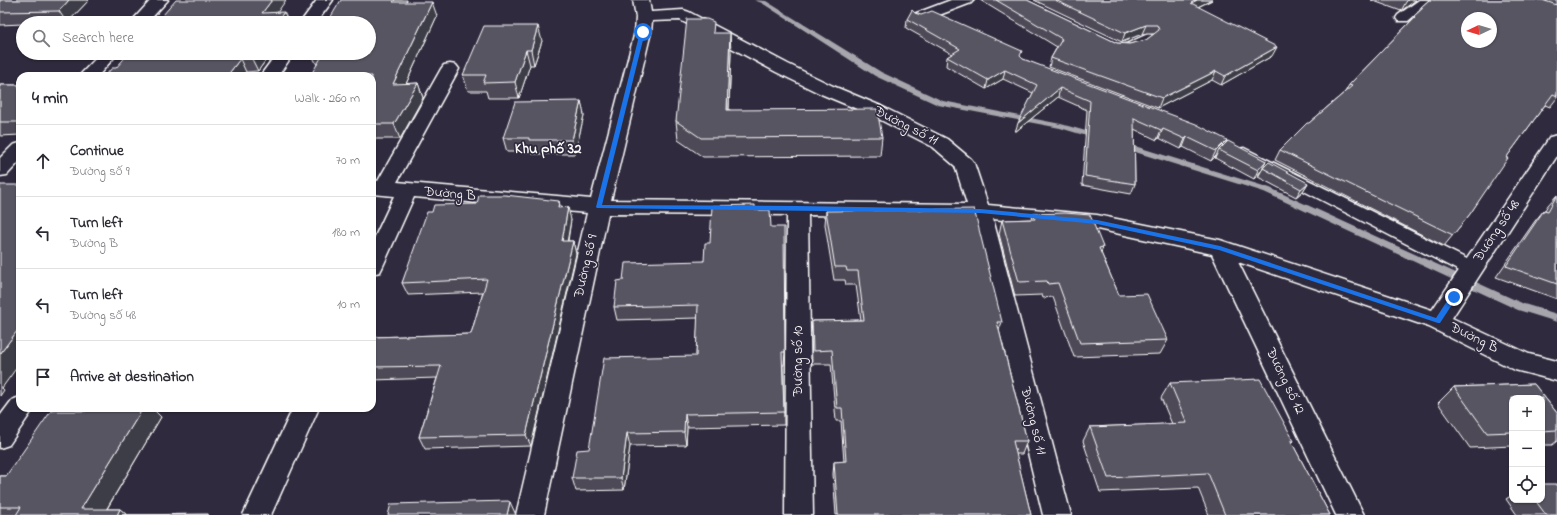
<!DOCTYPE html>
<meta charset="utf-8">
<style>
body{margin:0;font-family:"Indie Flower",sans-serif;background:#f7f7f7;color:#2b2b33}
.controls{position:absolute;right:12px;bottom:12px;display:grid;overflow:hidden;border-radius:8px;box-shadow:0 1px 3px #0004}
.controls button{width:36px;height:36px;display:grid;place-items:center;padding:0;border:0;border-bottom:1px solid #e1e1e2;background:#fff;color:#2b2b33;font:20px sans-serif}
.compass{position:absolute;left:1461px;top:12px;width:36px;height:36px;border-radius:50%;background:#fff;box-shadow:0 1px 3px #0004;rotate:266deg}
.stop{position:absolute;width:12px;height:12px;margin:-9px;border:3px solid #1a73e8;border-radius:50%;background:#fff}
.stop.end{background:#1a73e8;border-color:#fff;box-shadow:0 1px 4px #0008}
.list{margin:0;padding:0;list-style:none}
h2{display:flex;justify-content:space-between;align-items:center;height:52px;margin:0;padding:0 16px;font-size:17px}
h2 small{font-size:13px;font-weight:400;color:#7c7c81}
.list li{display:grid;grid-template-columns:26px 1fr auto;gap:12px;align-items:center;box-sizing:border-box;height:72px;padding:0 16px;border-top:1px solid #e1e1e2}
.list b{display:block;font-size:15px;white-space:nowrap}
.list p{margin:0;font-size:13px;white-space:nowrap;color:#7c7c81}
.list em{font-size:13px;font-style:normal;color:#7c7c81}
.icon{flex:none;width:22px;height:22px;fill:none;stroke:currentColor;stroke-width:2;stroke-linecap:round;stroke-linejoin:round}
.map{position:relative;flex:none;width:1557px;height:515px;overflow:hidden}
.search{position:absolute;background:#fff;box-shadow:0 1px 3px #0004;left:16px;top:16px;width:360px;height:44px;display:flex;align-items:center;gap:10px;box-sizing:border-box;padding:0 14px;border-radius:22px;color:#7c7c81;font-size:15px}
.panel{position:absolute;background:#fff;box-shadow:0 1px 3px #0004;left:16px;top:72px;width:360px;height:340px;border-radius:12px}
.map>svg:first-child{display:block}
.lines{fill:none;stroke-linecap:round;stroke-linejoin:round}
.stream{fill:#a7a6ad;fill-rule:evenodd}
.lane-casing{stroke:#fff;stroke-width:3}
.street-casing{stroke:#fff;stroke-width:3}
.lane{fill:#2f2a3d;fill-rule:evenodd}
.street{fill:#2f2a3d;fill-rule:evenodd}
.wall{fill:#4d4956;stroke:#fff}
.shaded-wall{fill:#3e3c46;stroke:#fff}
.building{fill:#595564;stroke:#fff;fill-rule:evenodd}
.route{fill:#1a73e8}
.labels{text-anchor:middle;dominant-baseline:central;stroke-width:3.5;stroke-linejoin:round;paint-order:stroke}
.street-label{font-size:14px;fill:#fff;stroke:#2f2a3d}
.neighbourhood-label{font-size:15px;font-weight:bold;fill:#fff;stroke:#2f2a3d}
</style>
<div class="map">
<svg width="1557" height="515" viewBox="0 0 1557 515">
<rect width="100%" height="100%" fill="#2f2a3d"/>
<filter id="ink" filterUnits="userSpaceOnUse"><feTurbulence type="fractalNoise" baseFrequency=".025" numOctaves="2"/><feDisplacementMap in="SourceGraphic" scale="8" xChannelSelector="R" yChannelSelector="G"/><feConvolveMatrix kernelMatrix="1 2 1 2 8 2 1 2 1" color-interpolation-filters="sRGB"/></filter>
<g filter="url(#ink)">
<g class="lines">
<g class="stream">
<path d="M754,0L766,1L881,72L943,101L1061,124L1100,135L1101,137L1097,139L1060,128L938,105L875,76L762,3Z"/>
<path d="M1119,143H1125L1270,188L1524,304L1557,314V322L1518,310L1264,192L1119,147L1118,145Z"/>
</g>
<g class="lane-casing">
<g id="lane">
<path d="M1419,0H1433L1408,21H1398L1396,18L1398,15Z"/>
<path d="M1148,34L1153,35L1155,38C1147,49 1126,54 1114,51L1112,48L1114,45L1126,44Z"/>
<path d="M1244,148L1477,264L1480,269L1477,274L1471,276L1465,274L1238,157L1236,153L1238,149Z"/>
</g>
</g>
<g class="street-casing">
<g id="street">
<path d="M151,0H168L147,23H130Z"/>
<path d="M317,0H333L316,23H300Z"/>
<path d="M633,0H649L651,12L683,10L689,12L788,64L833,86L881,106L947,139L971,159L974,163L988,205L1097,215L1220,240L1432,310L1550,137L1557,135V156L1452,318L1529,354L1557,361V381L1515,370L1429,327L1238,262L1364,515H1336L1212,254L1097,229L993,219L1071,515H1043L971,218L808,215L813,515H785L787,215L608,214L544,515H516L587,213L414,197L383,266L380,272L372,274V243L394,196L372,194V180L378,181L441,69L444,65L450,64L456,65L459,69L397,182L591,199L635,32L636,17ZM680,20L776,72L821,94L869,114L933,147L955,166L967,204L611,200L651,32L652,21Z"/>
<path d="M951,0H974L971,3L926,20L920,22L914,20L912,17L914,14Z"/>
<path d="M101,53H118L98,76H79Z"/>
<path d="M277,53H294L278,76H260Z"/>
<path d="M20,143V161L7,175L0,176V158L13,145Z"/>
<path d="M20,397V408H34L9,445L0,448V416L12,400Z"/>
<path d="M293,408H319L271,515H243Z"/>
</g>
</g>
<use href="#lane" class="lane"/>
<use href="#street" class="street"/>
</g>
<g class="wall">
<path d="M0,0H89L67,23H23V24L0,25Z"/>
<path d="M407,0L406,2L437,16L406,84L418,83L423,98L400,139H372V76L317,65L311,53H369Z"/>
<path d="M980,0H1027L1117,43L1129,44L1146,40L1154,34H1142L1122,42L1034,0H1212L1198,7L1272,56L1221,85L1212,80L1158,108L1049,67L1051,58L1057,47Z"/>
<path d="M1371,0H1416L1401,11Z"/>
<path d="M1429,0H1557V98L1550,107L1545,105L1506,158L1470,214L1444,246L1275,160L1280,150L1309,123L1345,92L1349,85L1411,21L1414,16L1418,12L1421,7Z"/>
<path d="M915,13L1021,57L1023,59L1226,142L1266,161L1262,170L1254,179L1215,158L1216,156L1211,161L1183,147L1181,149L1159,138L1157,140L1134,129L1135,184L1131,194L1082,185L1087,110L1058,97L1015,132L1033,93L1003,79L986,89L946,66L947,57L952,54L906,28L907,19Z"/>
<path d="M715,33L731,52L729,110L882,137L880,156L703,157L678,140L676,121Z"/>
<path d="M542,41L534,65H530L519,98H488L486,91H468L463,75Z"/>
<path d="M271,53L258,71L246,72L243,76H105Z"/>
<path d="M0,85H20V135L0,136Z"/>
<path d="M581,101L584,115L575,154H532V152H507L503,138Z"/>
<path d="M1263,168L1308,183L1303,191L1296,197L1258,177Z"/>
<path d="M1557,195V299L1496,277L1535,221L1544,210H1545L1548,205Z"/>
<path d="M561,208L571,220L568,241H573L576,254L531,446L425,449L419,437L437,378L372,380V337L471,334L483,292L408,295L402,283L432,212Z"/>
<path d="M755,210L771,227L785,352L784,365H783L784,425L687,427L686,445L630,446L624,490L576,491L572,478L696,356L698,318L617,320L614,307L623,280L704,261L710,243Z"/>
<path d="M826,211L1002,322L999,330L1027,441L1022,454H1016L1031,515H836L833,474L834,462H844L841,421H836L831,364H812L811,334L812,321L861,320L856,285H846L845,280H834L825,225Z"/>
<path d="M1033,214L1103,247L1101,253L1119,295L1168,340L1160,354L1074,357L1053,297L1043,298L1042,295L1015,296L999,234L1002,220L1032,219Z"/>
<path d="M1170,383L1294,441L1292,443L1330,515H1209L1198,488L1100,492L1083,441L1090,427L1172,424L1161,398Z"/>
<path d="M1534,384L1557,413V441L1552,445H1542V398H1512V446L1470,448L1438,403L1454,387Z"/>
<path d="M161,417L107,509H120L127,515H209H0V476H6Z"/>
<path d="M1512,495V500H1542L1557,515H1517L1506,499Z"/>
</g>
<g class="shaded-wall">
<path d="M69,0H89L67,23L59,11Z"/>
<path d="M272,0H286L270,23L262,13Z"/>
<path d="M395,0H407L398,16L393,2Z"/>
<path d="M1197,0H1212L1187,12L1191,3Z"/>
<path d="M1408,0H1416L1401,11L1406,2Z"/>
<path d="M432,2L437,16L399,99L393,84Z"/>
<path d="M284,12L289,23H276Z"/>
<path d="M1146,25L1142,34L1122,42L1125,33Z"/>
<path d="M538,26L542,41L534,65L531,50Z"/>
<path d="M730,33L731,52L728,129L727,110Z"/>
<path d="M1277,47L1272,56L1221,85L1225,76Z"/>
<path d="M526,50L530,65L519,98L515,82Z"/>
<path d="M256,53H271L258,71L252,59Z"/>
<path d="M240,59L246,72L243,76H227Z"/>
<path d="M1005,70L1003,79L986,89L988,80Z"/>
<path d="M1216,71L1212,80L1158,108L1162,98Z"/>
<path d="M418,83L423,98L400,139L394,124Z"/>
<path d="M1060,88L1058,97L1015,132L1018,123Z"/>
<path d="M581,101L584,115L575,154L572,140Z"/>
<path d="M1163,129L1159,138L1157,140L1161,130Z"/>
<path d="M1187,137L1183,147L1181,149L1185,139Z"/>
<path d="M1227,140L1223,149L1219,150L1216,156L1211,161L1216,151Z"/>
<path d="M1266,161L1262,170L1254,179L1258,170Z"/>
<path d="M1308,183L1303,191L1296,197L1301,189Z"/>
<path d="M559,201L562,214L558,208Z"/>
<path d="M568,207L571,220L565,254L562,241Z"/>
<path d="M573,241L576,254L531,446L526,435Z"/>
<path d="M20,327V363L2,388L4,390L0,396V354Z"/>
<path d="M143,408H152L161,417L103,515L81,509Z"/>
<path d="M685,414L687,427L686,445L684,432Z"/>
<path d="M627,433L630,446L624,490L621,478Z"/>
<path d="M510,502L516,515H507Z"/>
<path d="M120,509L127,515H117Z"/>
</g>
<g class="building">
<path d="M0,0H69L59,11L0,12Z"/>
<path d="M176,0H272L262,13L284,12L276,23H156Z"/>
<path d="M341,0H395L393,2H432L393,84L418,83L394,124H372V76H310L324,53H369V23H327Z"/>
<path d="M996,0H1027L1117,43L1129,44L1146,40L1159,30L1157,25H1146L1125,33L1055,0H1197L1191,3L1277,47L1225,76L1216,71L1162,98L1051,58L1062,39Z"/>
<path d="M1429,0H1542L1557,5V96L1553,94L1506,158H1508L1470,214L1453,235L1280,150L1307,123H1309L1352,86L1349,85L1415,17L1414,16L1423,8L1421,7ZM1467,18H1491V42H1467Z"/>
<path d="M912,10L915,13L921,15L932,11L1022,51L1020,56L1023,59L1196,124L1227,140L1216,151L1187,137L1185,139L1163,129L1161,130L1134,118L1135,184L1085,176L1090,101L1060,88L1018,123L1037,85L1005,70L988,80L947,57L960,49L907,19Z"/>
<path d="M687,19H707L714,22L713,33H730L727,110L877,109L882,137L701,138L676,121Z"/>
<path d="M484,26H538L531,50H526L515,82L483,83L486,75H463Z"/>
<path d="M129,53H256L252,59H240L227,76H105L112,68H116Z"/>
<path d="M0,85H20L18,87H20V122H0Z"/>
<path d="M581,101L572,140H529V138H503L515,102Z"/>
<path d="M1228,141L1266,161L1258,170L1219,150Z"/>
<path d="M1269,162L1308,183L1301,189L1263,168Z"/>
<path d="M0,185H20V327L0,354Z"/>
<path d="M479,195H505L559,201L558,208L568,207L562,241H573L526,435L419,437L441,366L372,367V337L471,334L487,279L402,283L427,212H432L434,205L477,204Z"/>
<path d="M1557,195V284L1506,266L1544,210L1548,211Z"/>
<path d="M755,205V210H770L771,227H784L785,352H782L784,412L685,414L684,432L627,433L621,478H572L577,450L589,449L604,358L696,356L698,305L614,307L617,281L623,280L625,263L704,261L705,243H710L712,206Z"/>
<path d="M974,209L1002,322H997L1027,441H1013L1031,515H838L834,462L846,461L842,408H837L832,350L813,351L812,321L864,320L858,271H847L846,267H835L826,211Z"/>
<path d="M1065,213L1090,215L1103,247L1099,248L1119,295L1147,294L1168,340L1080,343L1058,283L1048,284L1047,281L1019,282L1002,220L1035,219L1033,214Z"/>
<path d="M1260,379L1294,441H1291L1330,515H1225L1208,473L1108,478L1090,427L1187,423L1170,383Z"/>
<path d="M1534,384L1557,413V430L1542,431V398H1512V432L1487,433L1454,387Z"/>
<path d="M88,408H143L81,509H120L117,515L208,514V515H16L21,507H0V476H6L51,411H86Z"/>
<path d="M1542,484H1557V515H1546L1535,500H1542Z"/>
<path d="M508,501L510,502L507,515H388L391,504Z"/>
</g>
</g>
<path class="route" d="M643,30L645,32L602,205L797,206L980,209L1097,220L1220,246L1436,318L1451,295H1456L1457,297L1440,323H1438L1219,250L1097,224L980,213L597,208L596,207L640,32Z"/>
<g class="labels">
<g class="street-label">
<text transform="translate(906 126) rotate(27)">Đường số 11</text>
<text transform="translate(450 194) rotate(5)">Đường B</text>
<text transform="translate(1497 231) rotate(-56)">Đường số 48</text>
<text transform="translate(586 266) rotate(-77)">Đường số 9</text>
<text transform="translate(1474 338) rotate(26)">Đường B</text>
<text transform="translate(798 361) rotate(-90)">Đường số 10</text>
<text transform="translate(1285 381) rotate(64)">Đường số 12</text>
<text transform="translate(1033 421) rotate(76)">Đường số 11</text>
</g>
<g class="neighbourhood-label">
<text x="548" y="149">Khu phố 32</text>
</g>
</g>
</svg>
<div class="controls">
<button>+</button>
<button>−</button>
<button><svg class="icon" aria-label="locate" viewBox="0 0 24 24"><circle cx="12" cy="12" r="6"/><path d="M12 2v4M12 18v4M2 12h4M18 12h4"/></svg></button>
</div>
<svg class="compass" viewBox="-18 -18 36 36"><path d="M0-13l5 13h-10z" fill="#e53935"/><path d="M0 13l5-13h-10z" fill="#7c7c81"/></svg>
<div class="stop" style="left:643px;top:32px"></div>
<div class="stop end" style="left:1454px;top:297px"></div>
<div class="search"><svg class="icon" aria-label="search" viewBox="0 0 24 24"><circle cx="10" cy="10" r="6"/><path d="M15 15l6 6"/></svg>Search here</div>
<section class="panel">
<h2>4 min<small>Walk · 260 m</small></h2>
<ul class="list">
<li><svg class="icon" aria-label="ahead" viewBox="0 0 24 24"><path d="M12 20V5M6 11l6-6 6 6"/></svg><div><b>Continue</b><p>Đường số 9</p></div><em>70 m</em></li>
<li><svg class="icon" aria-label="left" viewBox="0 0 24 24"><path d="M17 20v-9H6M10 6l-5 5 5 5"/></svg><div><b>Turn left</b><p>Đường B</p></div><em>180 m</em></li>
<li><svg class="icon" aria-label="left" viewBox="0 0 24 24"><path d="M17 20v-9H6M10 6l-5 5 5 5"/></svg><div><b>Turn left</b><p>Đường số 48</p></div><em>10 m</em></li>
<li><svg class="icon" aria-label="arrive" viewBox="0 0 24 24"><path d="M6 21V4h12l-3 4 3 4H6"/></svg><div><b>Arrive at destination</b></div></li>
</ul>
</section>
</div>
